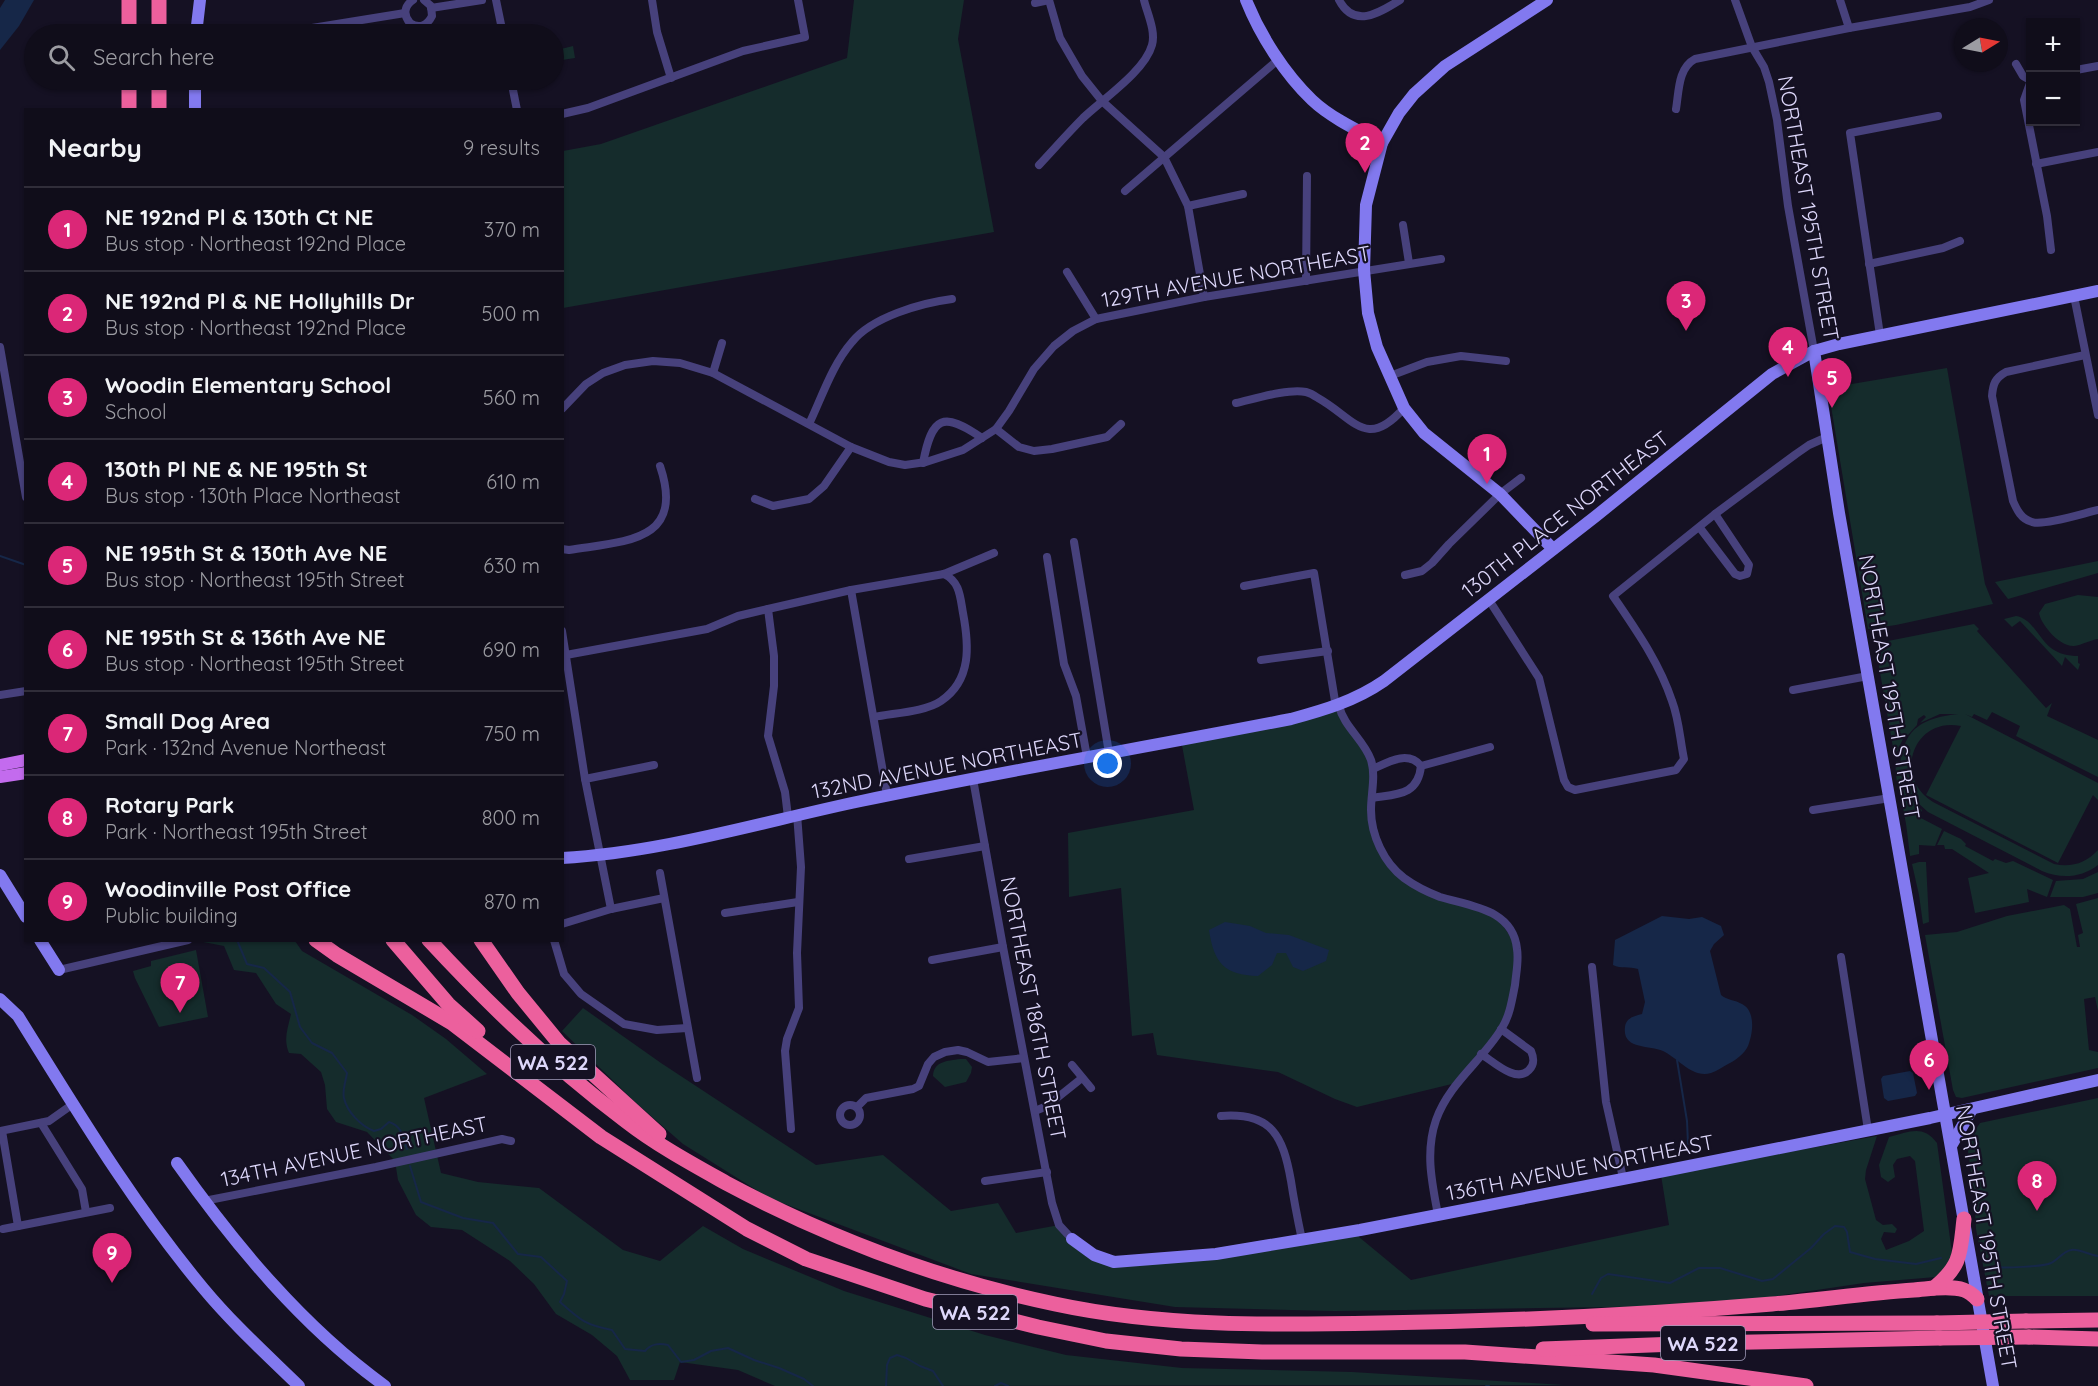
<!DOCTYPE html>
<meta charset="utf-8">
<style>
body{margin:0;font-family:Quicksand,sans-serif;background:#1e1b27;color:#f1f3f6}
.controls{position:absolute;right:18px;top:18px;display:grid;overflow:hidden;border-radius:0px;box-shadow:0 2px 4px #0004}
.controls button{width:54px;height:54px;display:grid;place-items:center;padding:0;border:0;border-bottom:2px solid #302d39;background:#100d1a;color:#f1f3f6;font:30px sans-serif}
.compass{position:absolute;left:1954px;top:18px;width:54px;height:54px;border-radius:50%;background:#100d1a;box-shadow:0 2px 4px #0004;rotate:80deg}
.you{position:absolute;left:1108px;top:764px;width:21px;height:21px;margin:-15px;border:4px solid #fff;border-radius:50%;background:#1a73e8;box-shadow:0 0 0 9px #1a73e833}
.badge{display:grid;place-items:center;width:39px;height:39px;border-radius:50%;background:#db2777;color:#fff;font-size:20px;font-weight:700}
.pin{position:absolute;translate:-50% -50px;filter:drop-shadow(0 2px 3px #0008)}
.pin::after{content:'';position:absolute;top:32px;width:21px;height:18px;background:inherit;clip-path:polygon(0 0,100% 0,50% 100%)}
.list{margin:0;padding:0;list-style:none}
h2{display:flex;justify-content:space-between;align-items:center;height:78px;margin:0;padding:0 24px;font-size:26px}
h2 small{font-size:20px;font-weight:400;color:#9c9ca2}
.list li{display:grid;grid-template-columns:39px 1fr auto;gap:18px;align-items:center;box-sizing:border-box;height:84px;padding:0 24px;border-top:2px solid #302d39}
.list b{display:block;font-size:22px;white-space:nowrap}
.list p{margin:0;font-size:20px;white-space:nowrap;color:#9c9ca2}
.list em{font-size:20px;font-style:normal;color:#9c9ca2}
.icon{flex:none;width:33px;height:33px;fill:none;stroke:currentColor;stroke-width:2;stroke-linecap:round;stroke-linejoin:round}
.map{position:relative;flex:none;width:2098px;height:1386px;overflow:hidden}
.search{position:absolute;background:#100d1a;box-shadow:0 2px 4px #0004;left:24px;top:24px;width:540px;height:66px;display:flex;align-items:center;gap:15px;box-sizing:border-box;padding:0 21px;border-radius:33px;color:#9c9ca2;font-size:22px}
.panel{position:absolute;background:#100d1a;box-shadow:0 2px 4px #0004;left:24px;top:108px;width:540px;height:834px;border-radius:0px}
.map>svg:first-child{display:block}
.green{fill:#152c2c}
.water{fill:#162748}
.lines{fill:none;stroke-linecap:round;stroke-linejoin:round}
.stream{stroke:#162748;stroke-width:2}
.street{stroke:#47417c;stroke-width:8}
.secondary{stroke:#8279ef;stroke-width:12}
.primary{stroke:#c36bee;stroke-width:12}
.highway{stroke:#ec609d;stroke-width:15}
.highway-bridge{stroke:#ec609d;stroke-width:15}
.labels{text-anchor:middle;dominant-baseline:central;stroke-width:4.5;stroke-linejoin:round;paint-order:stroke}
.shield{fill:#151123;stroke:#a19cba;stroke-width:1.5}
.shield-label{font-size:20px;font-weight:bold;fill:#ddd7fa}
.street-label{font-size:21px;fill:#ddd7fa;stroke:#151123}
</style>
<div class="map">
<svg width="2098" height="1386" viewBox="0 0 2098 1386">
<rect width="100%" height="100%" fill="#151123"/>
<g class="green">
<path d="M854,0H964L958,39L994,232L563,308V151L601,144L847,58Z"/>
<path d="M573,46L575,58L562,60L561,49Z"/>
<path d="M1947,368L1985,584L1993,604L1896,625L1868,629L1828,388Z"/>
<path d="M2098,561V573L2008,599L1995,582Z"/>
<path d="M2078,595L2098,597V639C2090,640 2082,645 2074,646C2060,647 2041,625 2039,613L2045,604Z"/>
<path d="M2016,616C2032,618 2039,639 2051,648C2059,654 2068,656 2078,656V663L2080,664L2078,670L2065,657L2062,666L2020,621L2012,627L2004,619Z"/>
<path d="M1974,624L1979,629L1977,631L2046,708L2052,703L2047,716L2098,740V777L2016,736L2020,726L1992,712L1987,720L1974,714L1972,717L1965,714L2098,783V800L2093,795L2058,863L1926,795L1961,726C1914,716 1892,777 1933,802L2054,864C2071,868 2086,863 2098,850V865C2081,878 2061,879 2042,871L1928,812L1908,794L1916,805L1922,810L1919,817L1942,829L1935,846L1919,845V854L1910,856C1908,841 1907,827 1904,813C1901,794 1894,781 1896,761H1899L1900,767C1903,727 1924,718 1958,714H1940L1920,723L1926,717L1924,715L1918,719L1917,725L1908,735H1905L1900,745L1902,746L1901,749L1894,753L1878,661L1874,651L1888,641Z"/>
<path d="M1336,707L1370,757L1371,809L1385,855L1420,888L1494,913L1517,946L1508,1016L1456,1083L1357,1107L1335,1099L1278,1072L1157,1055L1153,1033L1132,1036L1121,888L1069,897L1068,833L1194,810L1181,740Z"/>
<path d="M1944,831L1961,839L1966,844L1965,846L1993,861L1995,859L2006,863L2013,861L2053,880L2047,897L2027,889L2029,902L1975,913L1968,878L1989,873L1952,849H1945L1944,845H1937Z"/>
<path d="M1919,862H1926L1929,922L1923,924L1919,895L1912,864Z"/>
<path d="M2098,872V893L2083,897H2050L2056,881L2083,879Z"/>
<path d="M2098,898V1011L2095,997L2084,999L2089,1050L2098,1052V1068L1962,1098L1956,1097L1953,1090L1925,935L1957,932L2007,916L2064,905L2070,909L2077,947H2080L2078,935L2083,933L2076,904Z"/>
<path d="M198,941H295L302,951L412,1015L446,1039L487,1074L424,1098L441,1173L478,1182L539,1188L623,1250L660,1261L703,1226L743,1249L844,1291L985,1335L1066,1355L1182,1368L1352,1372L1564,1385L775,1386L738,1370L680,1362L674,1380H630L617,1356L592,1335L556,1314L534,1284L510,1261L462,1230L431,1227L416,1215L398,1180L395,1161L367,1132L336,1122L327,1109L325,1085L321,1072L301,1054L289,1053C283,1039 288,1028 291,1014L276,1004L256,973L234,970L224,946Z"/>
<path d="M196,950L208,1017L159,1027L135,978L133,971L151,966V961Z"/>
<path d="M583,1008L661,1063L816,1165L883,1155L951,1211L998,1203L1016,1233L1059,1225L1114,1262L1360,1230L1359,1237L1411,1280L1669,1225L1661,1175L1877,1136L1866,1170L1865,1179L1876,1220L1883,1225L1892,1224L1897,1229L1895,1233L1884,1232L1881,1239L1886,1250L1909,1241L1924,1231L1915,1161L1910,1156L1897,1159L1893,1165L1895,1177L1888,1182L1881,1177L1879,1165L1889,1137C1909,1132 1923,1124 1937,1143L1952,1253L1950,1264L1936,1277L1864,1283L1743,1301L1678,1306L1335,1311L1175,1307L971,1274L769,1198L683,1144L634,1101L562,1031Z"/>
<path d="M960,1059H966L972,1067L971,1073L966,1082L945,1087L933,1076C934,1061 947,1061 960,1059Z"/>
<path d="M2098,1098V1296H1989L1976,1229L1974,1192L1966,1138L1972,1135L1980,1123Z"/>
</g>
<g class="water">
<path d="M5,0H34L19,26L0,50V8Z"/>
<path d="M1662,916L1689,919L1702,917L1721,926L1724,935L1714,944L1710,951L1721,995C1727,1000 1735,1000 1742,1004C1756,1011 1753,1034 1748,1046C1744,1054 1736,1060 1728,1064C1722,1067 1717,1071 1711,1073C1693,1079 1678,1058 1663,1051C1649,1045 1622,1050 1625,1027C1626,1018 1634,1016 1642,1014L1645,1002L1638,969C1629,966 1621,969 1613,965L1615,940Z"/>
<path d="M1225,922L1250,926L1266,933L1289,935L1329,950L1326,961L1303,971L1293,967L1286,953H1277L1272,965L1258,976C1224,975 1214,963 1209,930Z"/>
<path d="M1910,1071L1913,1073L1917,1093L1915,1096L1888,1101L1884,1098L1881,1079L1883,1076Z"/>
</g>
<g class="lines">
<g class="stream">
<path d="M0,556L26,565"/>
<path d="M237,940L247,964L264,968L290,992L300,1027L312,1043L332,1053L347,1073C346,1080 342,1091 344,1098C347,1112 361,1126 374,1131L381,1129L389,1122C402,1126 403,1137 407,1149"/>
<path d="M1677,1060L1687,1121L1688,1144"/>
<path d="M410,1166L421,1202L463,1218L493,1223L518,1254L541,1257L567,1281L564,1294L560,1302C580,1320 585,1325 612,1330L625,1349L645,1351C651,1344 658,1343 668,1345L681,1362L694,1360L711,1351L728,1348L754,1360L779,1368L804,1379L813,1386"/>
<path d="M1993,1267C2003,1268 2043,1267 2051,1263C2058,1260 2062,1252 2071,1250C2078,1248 2089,1255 2098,1256"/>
<path d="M1592,1294L1601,1278L1608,1274L1670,1283L1699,1268H1720L1762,1281L1773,1279L1811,1248L1824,1234L1835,1226L1844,1227L1847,1232L1850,1252L1875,1259L1916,1264L1941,1258"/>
<path d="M886,1386L887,1365L890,1358L897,1355L906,1358L920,1366L933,1371L943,1386"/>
<path d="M995,1386L1001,1383L1008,1386"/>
<path d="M1486,1386H1489"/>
</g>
<g class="street">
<path d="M413,0C404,6 403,15 410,23C419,29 427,26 432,16L431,6L424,0"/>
<path d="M496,0L503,34"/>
<path d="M652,0L657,32L671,78"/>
<path d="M1049,0L1060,38L1082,76L1102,101L1164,157L1188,206L1204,297"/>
<path d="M1339,0C1354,29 1379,13 1400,0"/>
<path d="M1735,0L1752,47L1764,67L1769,82L1777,120L1788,206L1814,351"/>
<path d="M1840,0L1849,28"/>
<path d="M1035,3L1049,0"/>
<path d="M431,8L482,0"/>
<path d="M275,34L405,13"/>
<path d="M2016,64L2023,76L2030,80"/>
<path d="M2076,70L2098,66"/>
<path d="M511,80L517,110"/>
<path d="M2030,83L2024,100L2047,216L2051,250"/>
<path d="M1676,109C1679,91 1678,68 1695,59L1849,28L1970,7L1989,0"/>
<path d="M562,114L588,108L743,51L805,37L798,0"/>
<path d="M2036,164L2098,152"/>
<path d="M1039,165C1054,149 1068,133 1083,118C1103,99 1145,71 1152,45C1156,31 1147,13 1144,0"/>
<path d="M1125,191L1279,59"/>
<path d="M1188,206L1243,194"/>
<path d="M1403,225L1409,263"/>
<path d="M1869,264L1943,248L1960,241"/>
<path d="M1067,272L1096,319"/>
<path d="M1306,281L1307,176"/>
<path d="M2074,296L2098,415"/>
<path d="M1880,335L1850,133L1938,116"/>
<path d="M0,347L26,497"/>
<path d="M2085,355L2006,372C1995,378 1993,384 1992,396L2013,501C2017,510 2021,519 2032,522C2044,526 2084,513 2098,510"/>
<path d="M713,373L722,343"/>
<path d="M1390,376L1427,362L1461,356L1506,361"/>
<path d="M1236,403C1254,399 1289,388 1306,392C1310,393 1315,396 1318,398C1354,418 1366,451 1404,408"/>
<path d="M562,409L586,384L603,373L625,365L653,361L680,363L713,373L851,447L889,462L905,465L926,462L963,450L996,429L1009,411L1034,369L1054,346L1073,331L1096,319L1204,297L1441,259"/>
<path d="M809,424C822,397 832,365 852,342C872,317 921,303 952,299"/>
<path d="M996,429L1019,447L1034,451L1052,449L1107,437L1121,424"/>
<path d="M923,463C932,416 943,411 982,438"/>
<path d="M755,499L773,506L809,499L824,486L851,447"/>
<path d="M1700,528L1735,574L1740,576L1747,574L1749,565L1715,514"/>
<path d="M1074,542L1109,753"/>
<path d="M562,549L569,550C624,541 686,543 660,466"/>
<path d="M1047,557L1064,664L1076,696L1087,757"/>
<path d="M1405,575L1422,571L1432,563L1449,544L1500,494L1521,478"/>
<path d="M1244,586L1314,573L1336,707"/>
<path d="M851,590L887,795"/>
<path d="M1489,600L1539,678L1564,780L1568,787L1575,790L1676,770L1684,759C1680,740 1679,719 1672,701C1659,662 1636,630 1613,596L1715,514L1796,454L1809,445L1827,437"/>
<path d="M768,609L774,656V686L768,736L785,792L788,817"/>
<path d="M562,631L585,779L611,909"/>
<path d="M566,655L707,629L738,616L768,609L851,590L944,574L994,553"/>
<path d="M1261,660L1328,651"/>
<path d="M1793,690L1868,676"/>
<path d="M0,695L26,691"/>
<path d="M1339,706C1344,727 1364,740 1371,760C1376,776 1371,793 1371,810C1371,835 1384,863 1404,878C1415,886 1427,892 1440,897C1470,906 1513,909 1517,949C1519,961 1516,973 1515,985C1512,1000 1510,1015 1502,1028C1482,1061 1449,1083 1436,1120C1425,1152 1432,1183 1438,1215"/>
<path d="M874,717C893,713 925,712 941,701C972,680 969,645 963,613C960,596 960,582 944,574"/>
<path d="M1373,769C1388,762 1408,750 1421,766L1490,747"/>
<path d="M585,779L654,765"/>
<path d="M973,779L1003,947L1052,1203L1059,1225L1072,1239"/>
<path d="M1372,798C1396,794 1418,796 1421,766"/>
<path d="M1813,810L1890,798"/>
<path d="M909,859L985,846"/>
<path d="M660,873L697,1078"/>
<path d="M725,913L798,902"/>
<path d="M562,924L611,909L664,898"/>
<path d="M554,940L564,974L581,994L624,1024L657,1030L687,1028"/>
<path d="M1841,957L1868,1130"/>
<path d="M932,960L1003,947"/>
<path d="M1592,967L1606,1102L1623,1178"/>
<path d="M59,970L188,940"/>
<path d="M1481,1054C1493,1061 1516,1084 1529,1070C1535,1064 1534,1058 1531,1051L1501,1029"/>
<path d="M1072,1065L1091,1088"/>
<circle cx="850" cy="1115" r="10"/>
<path d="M857,1107L866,1098L913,1089L919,1086L928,1064L934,1057L945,1052L958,1050L967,1052L988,1062L1024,1058"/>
<path d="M1035,1111L1047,1106L1082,1078"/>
<path d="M1221,1116C1272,1112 1283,1136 1291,1181C1294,1201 1298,1221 1302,1240"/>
<path d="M41,1123L82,1189L86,1212"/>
<path d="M791,1129L785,1051L787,1039L799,1008L797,953L801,867L797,814"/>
<path d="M0,1131L49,1121L73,1104"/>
<path d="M2,1131L18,1226"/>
<path d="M985,1181L1047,1172"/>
<path d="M204,1201L376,1167L502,1139L511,1141"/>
<path d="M3,1229L110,1208"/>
</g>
<g class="secondary">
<path d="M1246,0C1260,35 1284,73 1312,100C1331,118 1359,131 1382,143"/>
<path d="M1547,0L1445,66L1414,94L1399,113L1382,143L1366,205L1364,270L1368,313L1377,347L1404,408L1424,433L1500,494L1553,549"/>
<path d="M196,34L200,0"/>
<path d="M195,110V80"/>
<path d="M1814,351L1839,513L1993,1386"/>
<path d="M562,858C661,853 765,821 861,801C1004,771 1148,747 1291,719C1324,710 1355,701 1384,681L1596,516L1772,374L1814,351L1839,344L2098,291"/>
<path d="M0,875L26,917"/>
<path d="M40,940L59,970"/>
<path d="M0,999L18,1016C76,1109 132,1203 203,1288C232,1323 266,1354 299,1386"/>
<path d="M1951,1146L1972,1109"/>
<path d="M177,1163C235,1245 303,1327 385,1386"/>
<path d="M1072,1239L1094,1255L1114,1262L1216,1254L1360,1230L1664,1171L1930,1118L2098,1080"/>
</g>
<g class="primary">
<path d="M0,765L26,760"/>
<path d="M0,777L26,773"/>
</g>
<g class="highway">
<path d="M129,0V34"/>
<path d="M159,34V0"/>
<path d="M129,80V110"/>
<path d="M159,110V80"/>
<path d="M316,940L337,955L452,1023L601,1137L747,1229L806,1259L925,1299L1038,1327L1106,1341L1181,1349L1262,1352H1465L1654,1365L1806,1386"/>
<path d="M393,940L448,1004L478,1031"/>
<path d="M429,940C490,1006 555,1068 626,1121C657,1145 692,1164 726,1183C829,1238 940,1280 1055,1304C1162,1327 1271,1325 1380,1323C1511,1321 1642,1315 1772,1304C1820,1300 1866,1293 1914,1290C1929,1289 1949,1285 1964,1290C1970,1292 1973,1295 1977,1299"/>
<path d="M481,940L518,993L559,1043L659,1134"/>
<path d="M1934,1288C1962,1265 1960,1253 1964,1219"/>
<path d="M2026,1321L2098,1320"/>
<path d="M1593,1324L1937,1323"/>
<path d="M2029,1337L2098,1339"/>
<path d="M1543,1349L1704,1343L1940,1338"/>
</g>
<g class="highway-bridge">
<path d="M1937,1323L2026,1321"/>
<path d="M1940,1338L2029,1337"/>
</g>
</g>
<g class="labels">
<g class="shield">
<rect x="511" y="1045" width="84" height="34" rx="4.5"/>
<rect x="933" y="1295" width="84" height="34" rx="4.5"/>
<rect x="1661" y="1326" width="84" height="34" rx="4.5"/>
</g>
<g class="shield-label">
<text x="553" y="1062">WA 522</text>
<text x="975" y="1312">WA 522</text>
<text x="1703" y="1343">WA 522</text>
</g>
<g class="street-label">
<text transform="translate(1809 208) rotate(80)">NORTHEAST 195TH STREET</text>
<text transform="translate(1236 276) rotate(-10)">129TH AVENUE NORTHEAST</text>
<text transform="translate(1565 514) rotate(-38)">130TH PLACE NORTHEAST</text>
<text transform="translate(1890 687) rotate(80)">NORTHEAST 195TH STREET</text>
<text transform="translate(947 765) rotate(-11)">132ND AVENUE NORTHEAST</text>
<text transform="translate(1034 1008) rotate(79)">NORTHEAST 186TH STREET</text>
<text transform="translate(354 1151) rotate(-12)">134TH AVENUE NORTHEAST</text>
<text transform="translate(1580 1167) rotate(-11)">136TH AVENUE NORTHEAST</text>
<text transform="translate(1987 1237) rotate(80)">NORTHEAST 195TH STREET</text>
</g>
</g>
</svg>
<div class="controls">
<button>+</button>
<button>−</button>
</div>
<svg class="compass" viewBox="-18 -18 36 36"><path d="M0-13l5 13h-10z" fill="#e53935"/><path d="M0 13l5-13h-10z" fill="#9c9ca2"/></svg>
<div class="you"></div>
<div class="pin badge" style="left:1487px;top:484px">1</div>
<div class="pin badge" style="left:1365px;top:173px">2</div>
<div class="pin badge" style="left:1686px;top:331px">3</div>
<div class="pin badge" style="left:1788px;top:377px">4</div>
<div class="pin badge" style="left:1832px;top:408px">5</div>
<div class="pin badge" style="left:1929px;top:1090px">6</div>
<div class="pin badge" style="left:180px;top:1013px">7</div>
<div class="pin badge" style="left:2037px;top:1211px">8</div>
<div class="pin badge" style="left:112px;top:1283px">9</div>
<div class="search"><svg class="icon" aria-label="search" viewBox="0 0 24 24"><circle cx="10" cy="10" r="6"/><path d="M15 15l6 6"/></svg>Search here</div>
<section class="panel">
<h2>Nearby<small>9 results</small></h2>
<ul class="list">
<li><span class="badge">1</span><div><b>NE 192nd Pl &amp; 130th Ct NE</b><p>Bus stop · Northeast 192nd Place</p></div><em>370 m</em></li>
<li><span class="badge">2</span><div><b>NE 192nd Pl &amp; NE Hollyhills Dr</b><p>Bus stop · Northeast 192nd Place</p></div><em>500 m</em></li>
<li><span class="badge">3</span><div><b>Woodin Elementary School</b><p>School</p></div><em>560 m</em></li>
<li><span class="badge">4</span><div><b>130th Pl NE &amp; NE 195th St</b><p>Bus stop · 130th Place Northeast</p></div><em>610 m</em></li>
<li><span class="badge">5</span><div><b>NE 195th St &amp; 130th Ave NE</b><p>Bus stop · Northeast 195th Street</p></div><em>630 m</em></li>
<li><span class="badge">6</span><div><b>NE 195th St &amp; 136th Ave NE</b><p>Bus stop · Northeast 195th Street</p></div><em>690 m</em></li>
<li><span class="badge">7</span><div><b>Small Dog Area</b><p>Park · 132nd Avenue Northeast</p></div><em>750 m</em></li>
<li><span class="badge">8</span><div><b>Rotary Park</b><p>Park · Northeast 195th Street</p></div><em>800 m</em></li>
<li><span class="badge">9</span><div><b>Woodinville Post Office</b><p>Public building</p></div><em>870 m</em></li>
</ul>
</section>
</div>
